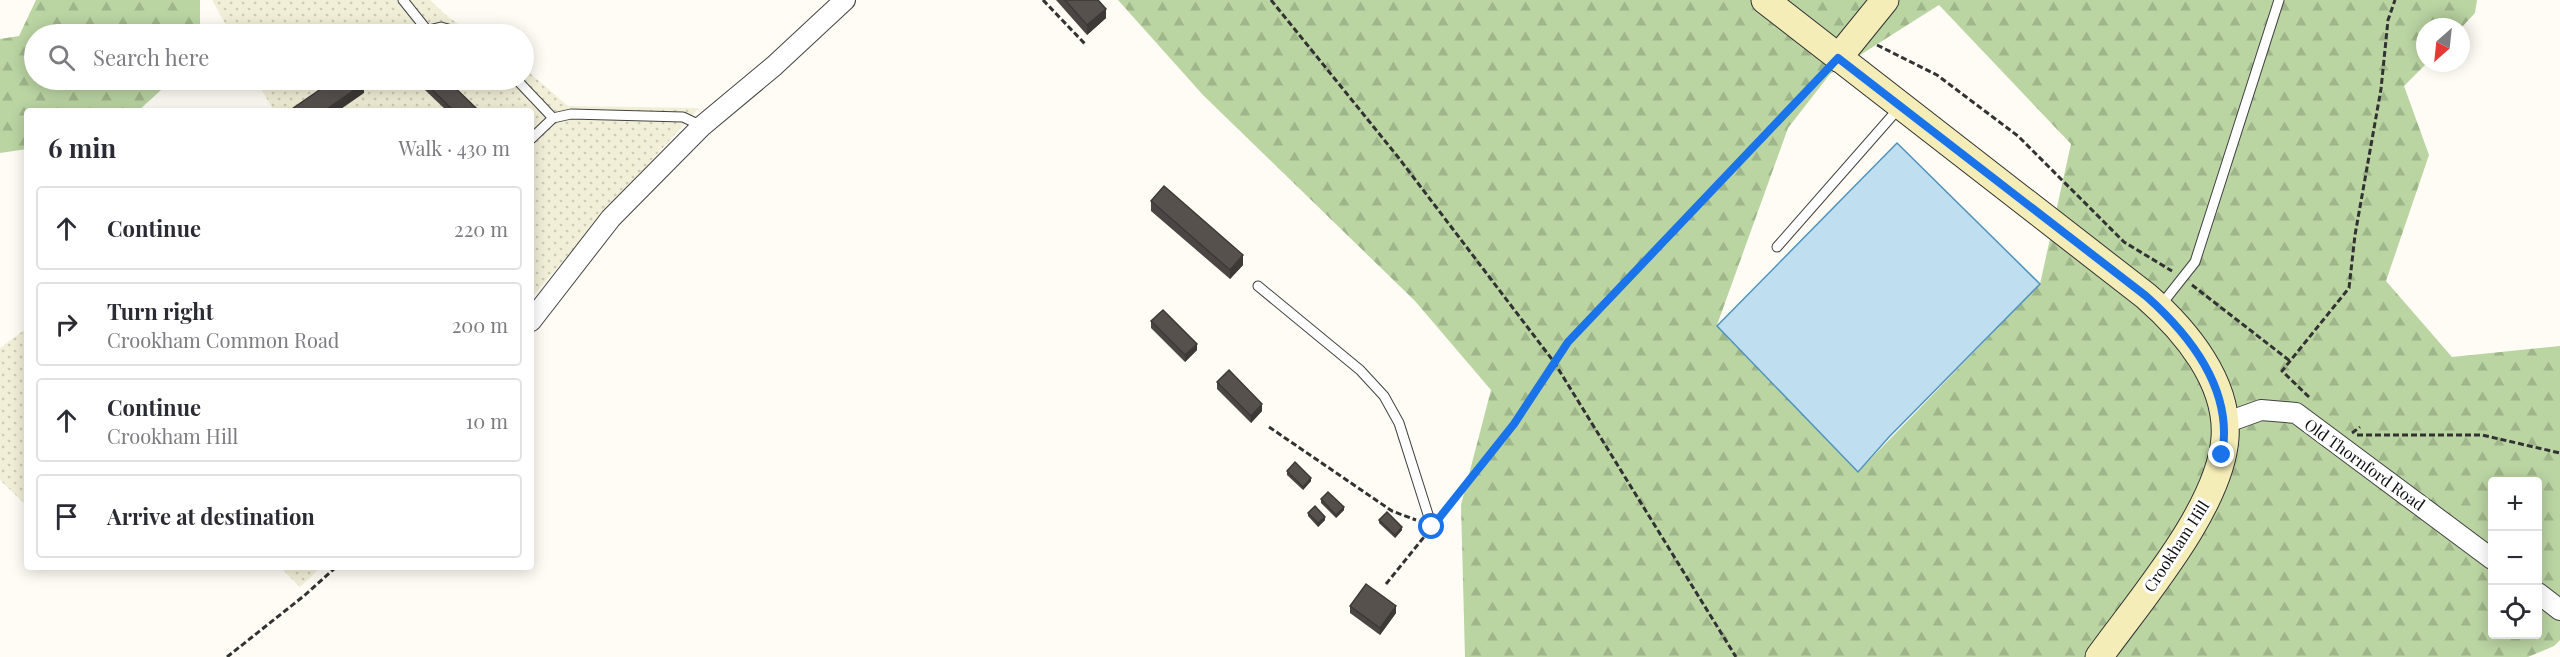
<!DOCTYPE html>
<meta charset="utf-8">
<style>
body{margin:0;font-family:"Playfair Display",serif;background:#f2f2f3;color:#2b2b33}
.controls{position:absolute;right:18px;bottom:18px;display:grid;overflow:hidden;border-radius:6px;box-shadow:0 3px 15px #0003}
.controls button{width:54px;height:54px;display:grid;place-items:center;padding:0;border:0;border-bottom:2px solid #e1e1e2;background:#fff;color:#2b2b33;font:30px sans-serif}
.compass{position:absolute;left:2416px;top:18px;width:54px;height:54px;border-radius:50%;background:#fff;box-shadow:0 3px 15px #0003;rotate:207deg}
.stop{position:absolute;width:18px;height:18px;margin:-14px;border:4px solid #1a73e8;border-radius:50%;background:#fff}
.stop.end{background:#1a73e8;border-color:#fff;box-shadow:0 2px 6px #0008}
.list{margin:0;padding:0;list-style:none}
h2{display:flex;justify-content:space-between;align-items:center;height:78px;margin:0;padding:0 24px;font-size:26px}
h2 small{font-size:20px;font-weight:400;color:#7c7c81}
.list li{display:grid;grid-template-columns:39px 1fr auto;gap:18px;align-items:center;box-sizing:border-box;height:84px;margin:0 12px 12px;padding:0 12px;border:2px solid #e1e1e2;border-radius:6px}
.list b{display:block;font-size:22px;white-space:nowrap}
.list p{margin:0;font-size:20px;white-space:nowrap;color:#7c7c81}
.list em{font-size:20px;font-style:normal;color:#7c7c81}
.icon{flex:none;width:33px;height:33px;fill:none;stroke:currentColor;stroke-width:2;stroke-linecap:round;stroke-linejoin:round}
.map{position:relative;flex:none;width:2560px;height:657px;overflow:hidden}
.search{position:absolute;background:#fff;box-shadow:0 3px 15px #0003;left:24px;top:24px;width:510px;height:66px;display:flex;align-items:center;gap:15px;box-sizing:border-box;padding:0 21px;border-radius:33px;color:#7c7c81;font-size:22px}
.panel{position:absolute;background:#fff;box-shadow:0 3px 15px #0003;left:24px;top:108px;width:510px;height:462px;border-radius:6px}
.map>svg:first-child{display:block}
.farmland{fill:url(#farmland-dots)}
.forest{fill:url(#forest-firs);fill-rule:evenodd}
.water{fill:#bfdeef;stroke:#4f93bd;stroke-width:1.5}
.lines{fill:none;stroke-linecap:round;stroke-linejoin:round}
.lane-casing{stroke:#434343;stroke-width:11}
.street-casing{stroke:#434343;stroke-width:22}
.secondary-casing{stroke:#323232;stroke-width:29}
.path{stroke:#323232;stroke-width:3;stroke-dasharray:6 3;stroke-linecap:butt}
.lane{stroke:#fff;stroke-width:9}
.street{stroke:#fff;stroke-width:20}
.secondary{stroke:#f5edb8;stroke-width:27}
.wall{fill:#4b4643}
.shaded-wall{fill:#3d3937}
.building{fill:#57514e;stroke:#3d3937;stroke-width:1.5}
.route{stroke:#1a73e8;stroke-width:8}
.labels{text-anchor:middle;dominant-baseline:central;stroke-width:6;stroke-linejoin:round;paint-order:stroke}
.street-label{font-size:16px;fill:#101010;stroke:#fff}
</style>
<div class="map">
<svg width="2560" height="657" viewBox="0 0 2560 657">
<defs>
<pattern id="farmland-dots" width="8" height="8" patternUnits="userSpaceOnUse" patternTransform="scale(1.5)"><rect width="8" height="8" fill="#f1efd7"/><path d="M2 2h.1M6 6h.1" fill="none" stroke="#ceccb8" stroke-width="1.8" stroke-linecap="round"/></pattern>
<pattern id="forest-firs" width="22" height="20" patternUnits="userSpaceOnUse" patternTransform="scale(1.5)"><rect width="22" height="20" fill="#bad4a2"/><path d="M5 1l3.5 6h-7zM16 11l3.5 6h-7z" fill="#9fb58a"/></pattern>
</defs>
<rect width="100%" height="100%" fill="#fefcf4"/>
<g class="farmland">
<path d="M212,0H430L448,17L474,34H231Z"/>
<path d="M524,68L568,106L699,108L600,217L531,299V111H274L256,80H524Z"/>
<path d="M27,328V506L0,480V348Z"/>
<path d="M280,567H321L300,587Z"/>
</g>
<g class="forest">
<path d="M36,0H200V34H34V80H172L138,111H27V149L0,153V39L19,36Z"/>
<path d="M1118,0H2477L2475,13L2461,28L2425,27L2427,63L2404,86L2429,155L2386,281L2452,357L2560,346V640L2554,646L2528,657H1465L1461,505L1491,390L1415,301L1203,95ZM1939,5L2071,144L2040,284L1858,472L1717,325L1788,128L1830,74ZM2492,482H2538V634H2492Z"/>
</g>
<path class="water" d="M1897,143L2040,284L1889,437L1858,472L1717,326Z"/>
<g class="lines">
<g class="lane-casing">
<g id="lane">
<path d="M403,0L427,30"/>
<path d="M412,34L441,27L466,34"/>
<path d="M517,80L553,118"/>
<path d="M531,139L553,118L571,114L683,117L702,126"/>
<path d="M1777,247L1899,108"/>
<path d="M1258,286L1360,370L1384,396L1399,423L1432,527"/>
<path d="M2161,305L2195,262L2279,0"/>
</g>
</g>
<g class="street-casing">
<g id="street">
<path d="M531,321L611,218L702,126L774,66L845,0"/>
<path d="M2225,423L2261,410L2296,413L2492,559"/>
<path d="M2538,593L2560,610"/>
</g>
</g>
<g class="secondary-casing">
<g id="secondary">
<path d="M1765,0L2146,296C2185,330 2229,382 2225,438C2220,508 2140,600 2099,657"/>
<path d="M1838,58L1885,0"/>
</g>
</g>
<g class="path">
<path d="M1043,0L1085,44"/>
<path d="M1271,0L1398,157L1554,362L1736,657"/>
<path d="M1877,45L1937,75L2018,136L2124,242L2172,271"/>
<path d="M2192,285L2290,361"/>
<path d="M2309,397L2282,371L2349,288L2355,235L2381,89L2388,20L2395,0"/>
<path d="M1269,427L1392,511L1416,520"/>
<path d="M2352,433L2360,427"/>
<path d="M2357,435H2482L2560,453"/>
<path d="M1443,513L1514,424L1568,342L1822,74"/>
<path d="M1386,584L1424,537"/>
<path d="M227,657L305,595L336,567"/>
</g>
<use href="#lane" class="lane"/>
<use href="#street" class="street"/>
<use href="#secondary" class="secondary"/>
</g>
<g class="wall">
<path d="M1056,0H1098L1106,18L1087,35Z"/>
<path d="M425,83L476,111H447L425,90Z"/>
<path d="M1151,201L1243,265L1230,279L1151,211Z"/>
<path d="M1151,321L1197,350L1185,362L1151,328Z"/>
<path d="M1217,382L1262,411L1251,423L1217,389Z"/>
<path d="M1287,471L1311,481L1303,490L1287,475Z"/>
<path d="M1321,499L1344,510L1336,518L1321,503Z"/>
<path d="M1308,513L1325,520L1318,527L1308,516Z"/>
<path d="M1379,520L1402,530L1395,538L1379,523Z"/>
<path d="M1350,606L1396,613L1380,635L1350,613Z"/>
</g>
<g class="shaded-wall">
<path d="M1106,9V18L1087,35V25Z"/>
<path d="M364,83V93L338,111H324Z"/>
<path d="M1243,255V265L1230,279V270Z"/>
<path d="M533,294V301L531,303V296Z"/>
<path d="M1197,344V350L1185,362V355Z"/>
<path d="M1262,404V411L1251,423V416Z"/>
<path d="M1311,478V481L1303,490V487Z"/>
<path d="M1344,507V510L1336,518V515Z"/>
<path d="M1325,517V520L1318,527V523Z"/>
<path d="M1402,527V530L1395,538V535Z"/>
<path d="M1396,606V613L1380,635V628Z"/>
</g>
<g class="building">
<path d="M1065,0H1098L1106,9L1087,25Z"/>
<path d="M435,27L442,34H427Z"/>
<path d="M334,80H361L364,83L324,111H289Z"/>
<path d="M429,80H447L476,108L473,111H454L425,83Z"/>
<path d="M1164,186L1243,255L1230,270L1151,201Z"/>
<path d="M1163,310L1197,344L1185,355L1151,321Z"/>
<path d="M1229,370L1262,404L1251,416L1217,382Z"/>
<path d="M1295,462L1311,478L1303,487L1287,471Z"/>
<path d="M1328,492L1344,507L1336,515L1321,499Z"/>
<path d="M1315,506L1325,517L1318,523L1308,513Z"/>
<path d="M1387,512L1402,527L1395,535L1379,520Z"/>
<path d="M1366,584L1396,606L1380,628L1350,606Z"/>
</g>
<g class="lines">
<path class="route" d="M1432,527L1514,424L1568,342L1838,58L2146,296C2191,336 2234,391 2222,455"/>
</g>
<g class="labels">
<g class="street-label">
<text transform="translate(2365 464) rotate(36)">Old Thornford Road</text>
<text transform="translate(2176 546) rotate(-57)">Crookham Hill</text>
</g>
</g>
</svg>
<div class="controls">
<button>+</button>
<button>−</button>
<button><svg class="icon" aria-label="locate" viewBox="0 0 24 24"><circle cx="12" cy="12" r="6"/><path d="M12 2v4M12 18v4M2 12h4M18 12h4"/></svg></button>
</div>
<svg class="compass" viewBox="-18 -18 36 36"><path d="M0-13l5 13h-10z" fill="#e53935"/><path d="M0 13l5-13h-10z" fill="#7c7c81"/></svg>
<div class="stop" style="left:1432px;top:527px"></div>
<div class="stop end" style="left:2222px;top:455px"></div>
<div class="search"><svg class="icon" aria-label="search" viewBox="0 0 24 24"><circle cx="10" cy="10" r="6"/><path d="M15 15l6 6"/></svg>Search here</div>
<section class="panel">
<h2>6 min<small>Walk · 430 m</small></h2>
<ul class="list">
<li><svg class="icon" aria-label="ahead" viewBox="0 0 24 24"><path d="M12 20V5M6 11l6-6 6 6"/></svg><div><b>Continue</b></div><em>220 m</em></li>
<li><svg class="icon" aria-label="right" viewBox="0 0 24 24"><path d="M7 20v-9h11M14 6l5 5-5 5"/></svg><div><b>Turn right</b><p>Crookham Common Road</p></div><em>200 m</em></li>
<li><svg class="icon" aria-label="ahead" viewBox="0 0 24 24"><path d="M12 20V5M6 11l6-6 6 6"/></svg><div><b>Continue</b><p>Crookham Hill</p></div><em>10 m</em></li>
<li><svg class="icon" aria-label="arrive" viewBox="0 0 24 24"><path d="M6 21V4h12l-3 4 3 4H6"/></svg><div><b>Arrive at destination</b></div></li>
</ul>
</section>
</div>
